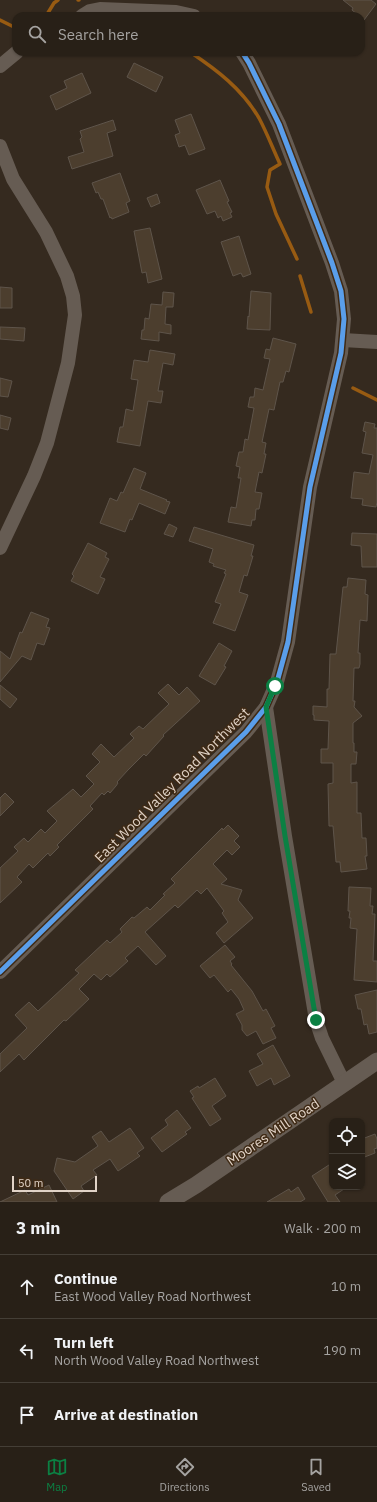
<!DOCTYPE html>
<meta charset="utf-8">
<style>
body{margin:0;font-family:"IBM Plex Sans",sans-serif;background:#302820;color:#f1f3f6}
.controls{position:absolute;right:12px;bottom:12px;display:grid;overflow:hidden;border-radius:8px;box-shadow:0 1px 3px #0004}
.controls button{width:36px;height:36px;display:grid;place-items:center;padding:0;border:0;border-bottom:1px solid #443e36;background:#282017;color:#f1f3f6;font:20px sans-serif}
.scale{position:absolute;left:12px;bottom:10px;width:85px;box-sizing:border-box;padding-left:4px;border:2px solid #e1d3c7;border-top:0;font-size:11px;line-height:14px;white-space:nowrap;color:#e1d3c7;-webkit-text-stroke:3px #3f2a15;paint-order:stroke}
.stop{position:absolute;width:12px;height:12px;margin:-9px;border:3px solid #0b8043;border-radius:50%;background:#fff}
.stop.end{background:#0b8043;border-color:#fff;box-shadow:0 1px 4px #0008}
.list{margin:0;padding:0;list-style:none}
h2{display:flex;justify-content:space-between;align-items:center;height:52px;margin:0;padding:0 16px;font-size:17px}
h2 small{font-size:13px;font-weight:400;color:#a5a3a1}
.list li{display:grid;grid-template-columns:26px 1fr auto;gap:12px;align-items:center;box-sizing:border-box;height:64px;padding:0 16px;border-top:1px solid #443e36}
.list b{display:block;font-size:15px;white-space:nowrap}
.list p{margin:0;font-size:13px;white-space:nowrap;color:#a5a3a1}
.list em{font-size:13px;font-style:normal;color:#a5a3a1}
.icon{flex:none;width:22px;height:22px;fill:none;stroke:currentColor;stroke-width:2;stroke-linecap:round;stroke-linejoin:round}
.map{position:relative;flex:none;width:377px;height:1202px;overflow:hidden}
.search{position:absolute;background:#282017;box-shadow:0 1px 3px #0004;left:12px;right:12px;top:12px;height:44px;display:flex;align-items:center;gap:10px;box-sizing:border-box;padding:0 14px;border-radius:12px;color:#a5a3a1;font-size:15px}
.sheet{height:244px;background:#282017}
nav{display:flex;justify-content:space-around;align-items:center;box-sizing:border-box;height:56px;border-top:1px solid #443e36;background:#282017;font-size:11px;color:#a5a3a1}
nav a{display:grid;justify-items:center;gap:2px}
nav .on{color:#0b8043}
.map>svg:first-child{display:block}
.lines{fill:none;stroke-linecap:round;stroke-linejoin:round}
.stream{stroke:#985b12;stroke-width:3.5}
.building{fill:#4c3e2e;stroke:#5e544a}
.minor{stroke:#665c53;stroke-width:14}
.tertiary{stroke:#665c53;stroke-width:17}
.cycleway-casing{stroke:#3f2a15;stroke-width:8}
.cycleway{stroke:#5a9eea;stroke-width:5}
.route{stroke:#0b8043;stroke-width:5}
.labels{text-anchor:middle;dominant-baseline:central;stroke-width:3;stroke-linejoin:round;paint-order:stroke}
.street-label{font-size:14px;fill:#e1d3c7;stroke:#3f2a15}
</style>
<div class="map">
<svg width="377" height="1202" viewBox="0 0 377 1202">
<rect width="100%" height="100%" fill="#352a1f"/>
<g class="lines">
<g class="stream">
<path d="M78,0H79"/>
<path d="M46,16L54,3L58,0"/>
<path d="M0,20L16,28"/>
<path d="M190,52C217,70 242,89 259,118C267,133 273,149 280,164L270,170L267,187L276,214L297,259"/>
<path d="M300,276L311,312"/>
<path d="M353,388L377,400"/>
</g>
</g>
<g class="building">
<path d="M343,0H371L376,4L364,20L352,10L353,8Z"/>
<path d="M134,63L163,77L156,92L127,77Z"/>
<path d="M82,73L91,93L56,110L50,96L67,88L64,81Z"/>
<path d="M191,114L205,149L189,155L185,145L179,147L175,135L180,133L175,120Z"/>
<path d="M113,120L116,130L107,133L113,156L72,169L68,157L84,152L80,139L82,137L80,131Z"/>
<path d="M120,173L130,201L126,203L129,212L112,219L111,217L110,218L103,199H101L98,192L96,193L92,183Z"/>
<path d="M220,180L229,201L227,202L232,212L230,213L232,217L223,221L221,216L218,218L215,211L207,214L196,190Z"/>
<path d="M157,194L160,203L151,207L147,198Z"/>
<path d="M150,228L162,279L148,283L146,272L142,273L134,231Z"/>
<path d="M239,236L251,274L243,277L241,273L233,276L221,242Z"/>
<path d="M0,287L12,288V308H0Z"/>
<path d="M251,291L271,293L270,330L247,329L248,316L249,317Z"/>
<path d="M163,292L174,293L173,307H166L165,324L171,325V334L159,332V341L141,339L142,330H144L145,318L149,319L151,304L162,305Z"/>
<path d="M0,327L25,328L24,341L0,339Z"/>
<path d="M273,338L296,344L289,372L286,371L283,382H280L274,410L269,409L262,442L266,443L264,454H266L262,473L259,472L255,492L262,493L259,509H256L255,520H252L251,526L228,522L231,507L236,508L241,478H238L240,467L236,466L239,452H243L245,439L248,440L254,408L248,407L250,397H254L255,388L263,390L270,359L264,358L266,349L270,350Z"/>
<path d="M150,350L175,354L173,365L163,363L158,391H163L161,403L148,401L140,446L117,442L120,427H123L126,409L133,411L138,380L131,379L134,360L148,362Z"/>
<path d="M0,378L12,381L8,397L0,396Z"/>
<path d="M0,415L11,418L8,430L0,428Z"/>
<path d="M365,422L375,424L374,428H377V502L376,507L362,505L363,499L351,498L354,472L369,474L373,455L362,453L366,432L363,431Z"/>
<path d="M134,468L146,473L140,489L167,500L166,501L170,502L165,514L139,503L132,520L130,519L125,532L100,523L110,498L117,501L121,492L123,493Z"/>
<path d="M169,524L177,528L173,537L164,534Z"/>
<path d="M194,527L254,545L251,556H253L247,576L244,575L239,592L248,595L235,631L213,623L221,604L215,602L226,574L224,573L226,570L213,566L214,564L209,562L213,549L189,541Z"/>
<path d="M352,533L377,534V567H362L361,546L351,545Z"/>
<path d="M88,543L107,553L105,557L109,559L100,577L105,579L98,594L71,581L74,576L72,574Z"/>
<path d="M348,578L366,580L365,594L368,595L367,621L360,620L358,653H360V664L359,668H354L353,701H355L354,707L362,716L353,723V743H354V752H357L356,764H351V783L357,782V813H361L362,838H366L367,856H365L367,869L341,872L340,862H336L333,826H329L328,784L333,783V763H321V749H328L329,721L314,720V715H313V706L327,707V689H329L330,654H336L343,587H347Z"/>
<path d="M31,612L49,619L46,627L50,628L44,645L37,643L31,660L22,656L0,682V651L10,659L20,632L22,633Z"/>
<path d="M219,643L232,651L224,666L226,667L215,685L199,676Z"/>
<path d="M168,684L179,695L187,687L200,701L163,735L164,736L146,756L144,754L128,770L117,782L118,783L116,786L110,793L108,791L104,795L102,793L90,806L93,809L57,845L59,847L50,856L48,853L33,868L29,864L17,877L22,882L0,903V868L18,851L14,847L24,838L28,842L41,829L45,833L57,821L47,811L73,789L81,797L94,784L86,776L100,762L92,754L101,744L114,757L134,738L130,734L139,726L143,729L169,704L158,693Z"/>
<path d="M0,685L17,699L10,708L0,699Z"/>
<path d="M5,793L14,802L0,816V798Z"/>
<path d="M228,825L239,836L234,841L240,847L232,855L227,850L213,864L227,879L221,884L242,890L238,900L253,918L224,943L216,933L228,922L222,913L224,911L207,888L201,894L197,890L178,908L175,905L145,932L166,956L156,965L138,946L125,958L128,961L110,977L107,974L101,980L94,974L79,989L89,999L66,1021L64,1020L24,1060L19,1054L0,1072V1054L27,1028L15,1015L29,1002L38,1011L79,973L75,970L107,940L110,943L122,932L120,929L132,917L134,918L147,907L150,910L165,895L163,894L175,883L171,879L222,828L223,830Z"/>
<path d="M349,887L371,888L370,906H373L372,914H375L373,961H377V982L354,980L357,929L350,928L351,918H349L350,911H348Z"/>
<path d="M225,945L235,957L230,961L232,964L231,965L252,991L263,1011L266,1009L275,1026L271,1028L276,1038L263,1044L256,1031L247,1036L242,1030V1025L236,1014L244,1010L239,999L231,989L228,992L214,975L210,978L200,966Z"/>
<path d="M377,990V1032L369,1034L367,1024L364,1025L361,1009H358L355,995Z"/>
<path d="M273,1045L290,1076L274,1085L271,1078L257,1086L249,1071L263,1064L257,1054Z"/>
<path d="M215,1078L226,1096L212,1106L221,1119L210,1126L192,1098L194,1097L190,1091L198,1086L199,1088Z"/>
<path d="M177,1110L191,1128L185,1132L187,1134L162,1152L151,1138L168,1125L165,1120Z"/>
<path d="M130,1128L144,1148L137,1153L140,1156L118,1171L110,1159L93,1170L97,1175L81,1186L84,1191L73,1199L54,1171L57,1158L75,1162L98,1146L92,1137L101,1131L109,1142Z"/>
<path d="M375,1134L377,1139V1148L374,1149L375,1153L362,1158V1139Z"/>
<path d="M332,1163V1187H347L335,1195L340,1202H328L312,1176Z"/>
<path d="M49,1185L57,1202H0L25,1190L28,1195Z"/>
<path d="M298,1187L305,1199L300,1202H267L289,1189L291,1192Z"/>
</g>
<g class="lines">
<g class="minor">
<path d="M82,16L90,11L100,9L176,12L194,16"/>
<path d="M0,66L17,52"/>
<path d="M0,146L13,179L46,232L67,276L73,296L75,315L68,363L47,443L34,476L0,548"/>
<path d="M343,340L377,342"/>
<path d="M266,707L285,836L316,1020L322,1038L344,1083"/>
<path d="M0,972L246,732L266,707L277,682L288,642L310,487L341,353L344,319L341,291L332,263L279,124L249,63L242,52"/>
</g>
<path class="tertiary" d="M168,1202L196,1185L377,1061"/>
<g class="cycleway-casing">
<path id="cycleway" d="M0,972L246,732L266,707L277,682L288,642L310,487L341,353L344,319L341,291L332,263L279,124L249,63L242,52"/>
</g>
<use href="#cycleway" class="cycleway"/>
</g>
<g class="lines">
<path class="route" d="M275,686L266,707L285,836L316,1020"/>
</g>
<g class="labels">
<g class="street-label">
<text transform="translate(172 785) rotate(-45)">East Wood Valley Road Northwest</text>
<text transform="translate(273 1132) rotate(-34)">Moores Mill Road</text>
</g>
</g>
</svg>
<div class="controls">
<button><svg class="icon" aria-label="locate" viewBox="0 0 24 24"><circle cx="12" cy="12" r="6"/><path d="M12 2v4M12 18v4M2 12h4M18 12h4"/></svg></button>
<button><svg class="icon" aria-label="layers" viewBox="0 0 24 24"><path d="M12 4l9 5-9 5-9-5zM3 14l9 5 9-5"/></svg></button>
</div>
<div class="scale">50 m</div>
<div class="stop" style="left:275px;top:686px"></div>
<div class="stop end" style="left:316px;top:1020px"></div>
<div class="search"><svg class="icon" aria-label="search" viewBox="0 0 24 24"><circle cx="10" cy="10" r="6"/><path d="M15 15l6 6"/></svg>Search here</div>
</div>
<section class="sheet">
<h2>3 min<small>Walk · 200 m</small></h2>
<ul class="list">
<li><svg class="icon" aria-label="ahead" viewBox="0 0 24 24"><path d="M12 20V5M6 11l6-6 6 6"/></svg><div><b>Continue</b><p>East Wood Valley Road Northwest</p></div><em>10 m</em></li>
<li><svg class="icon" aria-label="left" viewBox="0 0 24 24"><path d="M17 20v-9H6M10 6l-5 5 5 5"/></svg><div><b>Turn left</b><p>North Wood Valley Road Northwest</p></div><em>190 m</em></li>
<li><svg class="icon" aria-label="arrive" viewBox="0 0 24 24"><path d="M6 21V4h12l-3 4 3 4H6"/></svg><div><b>Arrive at destination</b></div></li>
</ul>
</section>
<nav>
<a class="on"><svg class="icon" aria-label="map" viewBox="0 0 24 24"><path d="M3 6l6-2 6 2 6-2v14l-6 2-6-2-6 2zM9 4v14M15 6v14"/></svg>Map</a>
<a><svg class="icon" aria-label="directions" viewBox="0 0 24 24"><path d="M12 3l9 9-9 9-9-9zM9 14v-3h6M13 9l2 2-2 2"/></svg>Directions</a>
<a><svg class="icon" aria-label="saved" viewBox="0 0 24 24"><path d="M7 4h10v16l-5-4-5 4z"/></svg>Saved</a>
</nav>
